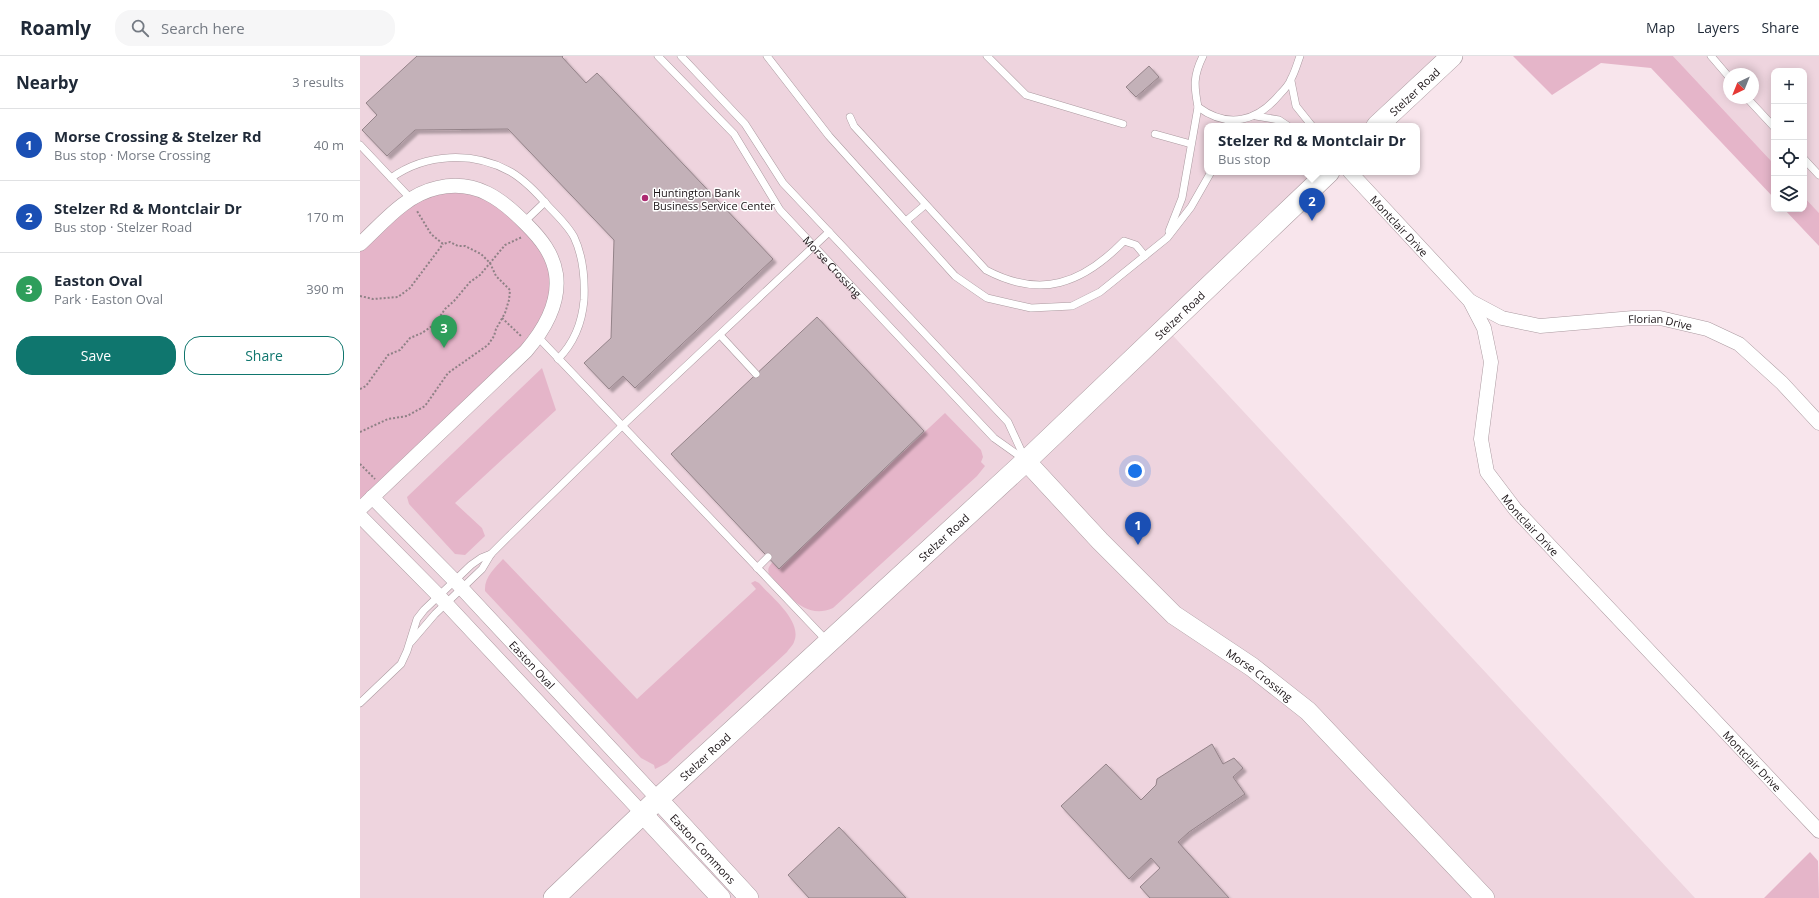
<!DOCTYPE html>
<meta charset="utf-8">
<style>
body{margin:0;font-family:"Open Sans",sans-serif;background:#f6f6f7;color:#1f2937}
.controls{position:absolute;right:12px;top:12px;display:grid;overflow:hidden;border-radius:8px;box-shadow:0 2px 10px #0003}
.controls button{width:36px;height:36px;display:grid;place-items:center;padding:0;border:0;border-bottom:1px solid #e0e1e3;background:#fff;color:#1f2937;font:20px sans-serif}
.compass{position:absolute;left:1363px;top:12px;width:36px;height:36px;border-radius:50%;background:#fff;box-shadow:0 2px 10px #0003;rotate:223deg}
.you{position:absolute;left:775px;top:415px;width:14px;height:14px;margin:-10px;border:3px solid #fff;border-radius:50%;background:#1a73e8;box-shadow:0 0 0 6px #1a73e833}
.badge{display:grid;place-items:center;width:26px;height:26px;border-radius:50%;background:#0f766e;color:#fff;font-size:13px;font-weight:700}
.pin{position:absolute;translate:-50% -33px;filter:drop-shadow(0 1px 2px #0008)}
.pin::after{content:'';position:absolute;top:21px;width:14px;height:12px;background:inherit;clip-path:polygon(0 0,100% 0,50% 100%)}
.popup{position:absolute;left:844px;top:67px;width:216px;height:52px;box-sizing:border-box;display:grid;place-content:center;border-radius:8px;background:#fff;filter:drop-shadow(0 1px 3px #0005);font-size:13px;white-space:nowrap;color:#747a83}
.popup b{font-size:15px;color:#1f2937}
.popup::after{content:'';position:absolute;left:50%;top:100%;margin-left:-8px;border:8px solid transparent;border-top-color:#fff}
.list{margin:0;padding:0;list-style:none}
h2{display:flex;justify-content:space-between;align-items:center;height:52px;margin:0;padding:0 16px;font-size:17px}
h2 small{font-size:13px;font-weight:400;color:#747a83}
.list li{display:grid;grid-template-columns:26px 1fr auto;gap:12px;align-items:center;box-sizing:border-box;height:72px;padding:0 16px;border-top:1px solid #e0e1e3}
.list b{display:block;font-size:15px;white-space:nowrap}
.list p{margin:0;font-size:13px;white-space:nowrap;color:#747a83}
.list em{font-size:13px;font-style:normal;color:#747a83}
.actions{display:flex;gap:8px;padding:12px 16px}
.actions a{flex:1;padding:9px 0;border:1px solid #0f766e;border-radius:16px;text-align:center;font-size:14px;color:#0f766e}
.actions .main{background:#0f766e;color:#fff}
.icon{flex:none;width:22px;height:22px;fill:none;stroke:currentColor;stroke-width:2;stroke-linecap:round;stroke-linejoin:round}
.map{position:relative;flex:none;width:1459px;height:842px;overflow:hidden}
header{display:flex;align-items:center;gap:24px;box-sizing:border-box;height:56px;padding:0 20px;background:#fff;border-bottom:1px solid #e0e1e3}
header strong{font-size:19px}
nav{display:flex;gap:22px;margin-inline-start:auto;font-size:14px}
.search{width:280px;height:36px;background:#f6f6f7;display:flex;align-items:center;gap:10px;box-sizing:border-box;padding:0 14px;border-radius:16px;color:#747a83;font-size:15px}
main{display:flex}
aside{flex:1;background:#fff}
.map>svg:first-child{display:block}
.built{fill:#eed4de;fill-rule:evenodd}
.green{fill:#e5b5c9}
.building{fill:#c3b1b8;stroke:#948389;filter:url(#shadow)}
.lines{fill:none;stroke-linecap:round;stroke-linejoin:round}
.lane-casing{stroke:#ab9aa0;stroke-width:8}
.street-casing{stroke:#ab9aa0;stroke-width:15}
.secondary-casing{stroke:#ab9aa0;stroke-width:20}
.primary-casing{stroke:#ab9aa0;stroke-width:22}
.path{stroke:#8f8186;stroke-width:2;stroke-dasharray:2 2;stroke-linecap:butt}
.lane{stroke:#fff;stroke-width:7}
.street{stroke:#fff;stroke-width:14}
.secondary{stroke:#fff;stroke-width:19}
.primary{stroke:#fff;stroke-width:21}
.poi-dot{fill:#ad2971;stroke:#fff;stroke-width:1.5}
.labels{text-anchor:middle;dominant-baseline:central;stroke-width:3;stroke-linejoin:round;paint-order:stroke}
.street-label{font-size:11px;fill:#1b1417;stroke:#fff}
.poi-label{font-size:11px;fill:#1b1417;stroke:#fff;text-anchor:start}
</style>
<header>
<strong>Roamly</strong>
<div class="search"><svg class="icon" aria-label="search" viewBox="0 0 24 24"><circle cx="10" cy="10" r="6"/><path d="M15 15l6 6"/></svg>Search here</div>
<nav><a>Map</a><a>Layers</a><a>Share</a></nav>
</header>
<main>
<aside>
<h2>Nearby<small>3 results</small></h2>
<ul class="list">
<li><span class="badge" style="background:#1a4fb4">1</span><div><b>Morse Crossing &amp; Stelzer Rd</b><p>Bus stop · Morse Crossing</p></div><em>40 m</em></li>
<li><span class="badge" style="background:#1a4fb4">2</span><div><b>Stelzer Rd &amp; Montclair Dr</b><p>Bus stop · Stelzer Road</p></div><em>170 m</em></li>
<li><span class="badge" style="background:#2e9e5b">3</span><div><b>Easton Oval</b><p>Park · Easton Oval</p></div><em>390 m</em></li>
</ul>
<div class="actions"><a class="main">Save</a><a>Share</a></div>
</aside>
<div class="map">
<svg width="1459" height="842" viewBox="0 0 1459 842">
<defs>
<filter id="shadow"><feDropShadow dx="3.5" dy="3.5" stdDeviation="1" flood-color="#0004"/></filter>
</defs>
<rect width="100%" height="100%" fill="#f8e5ec"/>
<g class="built">
<path d="M0,0H1092L1018,70H847V116H969L805,271L1335,842H0Z"/>
<path d="M1313,0H1459V157L1444,141V15H1414V108ZM1369,18H1393V42H1369Z"/>
</g>
<g class="green">
<path d="M1153,0H1313L1414,108V142L1291,12L1241,7L1192,39Z"/>
<path d="M96,129L150,151L196,218L178,281L0,453V188L43,148Z"/>
<path d="M1444,141L1459,157V190L1424,153H1444Z"/>
<path d="M182,312L196,354L95,447L122,472L125,480L105,499L95,498L49,448L47,441Z"/>
<path d="M585,357L621,394L623,401L621,406L625,410L617,420L473,552C444,565 426,536 409,518C407,513 409,510 413,506L419,512Z"/>
<path d="M143,503L277,643L396,533L391,527L395,525L399,527C411,541 443,565 434,586C433,589 429,593 427,596L307,707L295,713L294,709L281,702L125,535C124,521 135,512 143,503Z"/>
<path d="M1450,796L1458,805L1459,842H1404Z"/>
</g>
<g class="building">
<path d="M57,0H203L202,1L226,27L237,17L413,203L275,332L263,320L249,333L224,307L251,282L254,184L148,73L55,74L27,100L2,74L17,59L6,47Z"/>
<path d="M789,10L799,21L776,41L766,31Z"/>
<path d="M457,261L564,375L419,513L311,398Z"/>
<path d="M852,688L863,708L874,702L883,712L873,721L885,738L829,776L818,786L869,842H790L780,831L800,812L791,802L769,823L701,750L746,708L781,744L796,729L797,723Z"/>
<path d="M479,771L546,842H449L428,819Z"/>
</g>
<g class="lines">
<g class="lane-casing">
<g id="lane">
<path id="s1" d="M298,0L374,78L420,154L634,382L665,404"/>
<path d="M321,0L385,68L423,127L648,366L665,403"/>
<path d="M407,0L469,80L595,220L627,242L671,252L712,250L740,236L807,182L831,151L851,116"/>
<path d="M627,0L666,39L763,68"/>
<path d="M843,0C833,20 834,30 838,51C868,73 897,66 920,38C924,34 929,29 931,23C935,16 937,8 940,0"/>
<path d="M1351,0L1369,21"/>
<path d="M931,25L936,50L952,70"/>
<path d="M1387,42L1414,71"/>
<path d="M896,60L919,64L928,70"/>
<path d="M490,61L494,70L626,214C681,243 722,228 764,185L776,189L785,200"/>
<path d="M795,78L831,88"/>
<path d="M0,89L51,143"/>
<path d="M1444,103L1459,119"/>
<path d="M31,122C66,97 113,95 151,116C166,125 178,138 189,151C198,160 208,170 214,181C223,200 225,223 224,244C222,267 215,286 198,303"/>
<path d="M546,165L565,149"/>
<path d="M164,166L185,146"/>
<path d="M809,175L822,142L838,51"/>
<path d="M360,279L396,318"/>
<path d="M178,281L467,585"/>
<path d="M397,512L408,501"/>
<path d="M51,586L75,558L122,513L131,498L148,481L262,370L469,176"/>
<path d="M0,647L41,608L47,595L57,563L64,554L111,509L121,502L131,498"/>
</g>
</g>
<g class="street-casing">
<g id="street">
<path id="s2" d="M990,116L1110,245L1124,272L1131,306L1121,383L1127,416L1155,453L1459,775"/>
<path d="M0,188C23,167 45,139 77,132C116,123 142,143 167,169C181,183 193,198 196,218C200,246 184,274 166,295L0,453"/>
<path id="s3" d="M1110,245L1142,262L1180,270L1273,262H1300L1347,273L1379,288L1422,327L1459,367"/>
<path id="s4" d="M12,441L95,525L298,743"/>
<path d="M0,460L79,540L283,758"/>
</g>
</g>
<g class="secondary-casing">
<g id="secondary">
<path id="s5" d="M666,405L740,485L814,559L892,611L948,655L1125,842"/>
<path id="s6" d="M298,743L389,842"/>
<path d="M283,758L361,842"/>
</g>
</g>
<g class="primary-casing">
<g id="primary">
<path id="s7" d="M1017,70L1092,0"/>
<path id="s8" d="M194,842L298,743L666,405L969,116"/>
</g>
</g>
<g class="path">
<path d="M0,240L13,243L38,241L50,232L83,188"/>
<path d="M142,262L161,280"/>
<path d="M0,333L6,330L28,299L40,294L50,282L62,277L75,268L85,253L94,245L110,226L120,219L145,189L162,181"/>
<path d="M0,376L28,363L47,360L65,350L88,317L128,289L134,280L136,273L145,257L149,244L150,234L136,220L130,207L121,198L105,190H98L90,186L83,188L71,178L57,155"/>
<path d="M0,408L15,423"/>
</g>
<use href="#lane" class="lane"/>
<use href="#street" class="street"/>
<use href="#secondary" class="secondary"/>
<use href="#primary" class="primary"/>
</g>
<circle class="poi-dot" cx="285" cy="142" r="4"/>
<g class="labels">
<g class="street-label">
<text stroke="none"><textPath href="#s7" startOffset="51">Stelzer Road</textPath></text>
<text stroke="none"><textPath href="#s2" startOffset="73">Montclair Drive</textPath></text>
<text stroke="none"><textPath href="#s1" startOffset="275">Morse Crossing</textPath></text>
<text stroke="none"><textPath href="#s8" startOffset="855">Stelzer Road</textPath></text>
<text stroke="none"><textPath href="#s3" startOffset="196">Florian Drive</textPath></text>
<text stroke="none"><textPath href="#s2" startOffset="421">Montclair Drive</textPath></text>
<text stroke="none"><textPath href="#s8" startOffset="531">Stelzer Road</textPath></text>
<text stroke="none"><textPath href="#s4" startOffset="232">Easton Oval</textPath></text>
<text stroke="none"><textPath href="#s5" startOffset="318">Morse Crossing</textPath></text>
<text stroke="none"><textPath href="#s8" startOffset="207">Stelzer Road</textPath></text>
<text stroke="none"><textPath href="#s2" startOffset="745">Montclair Drive</textPath></text>
<text stroke="none"><textPath href="#s6" startOffset="67">Easton Commons</textPath></text>
</g>
<g class="poi-label">
<text x="293" y="136">Huntington Bank<tspan x="293" dy="13">Business Service Center</tspan></text>
</g>
</g>
</svg>
<div class="controls">
<button>+</button>
<button>−</button>
<button><svg class="icon" aria-label="locate" viewBox="0 0 24 24"><circle cx="12" cy="12" r="6"/><path d="M12 2v4M12 18v4M2 12h4M18 12h4"/></svg></button>
<button><svg class="icon" aria-label="layers" viewBox="0 0 24 24"><path d="M12 4l9 5-9 5-9-5zM3 14l9 5 9-5"/></svg></button>
</div>
<svg class="compass" viewBox="-18 -18 36 36"><path d="M0-13l5 13h-10z" fill="#e53935"/><path d="M0 13l5-13h-10z" fill="#747a83"/></svg>
<div class="you"></div>
<div class="pin badge" style="left:778px;top:489px;background:#1a4fb4">1</div>
<div class="pin badge" style="left:952px;top:165px;background:#1a4fb4">2</div>
<div class="popup"><b>Stelzer Rd &amp; Montclair Dr</b>Bus stop</div>
<div class="pin badge" style="left:84px;top:292px;background:#2e9e5b">3</div>
</div>
</main>
